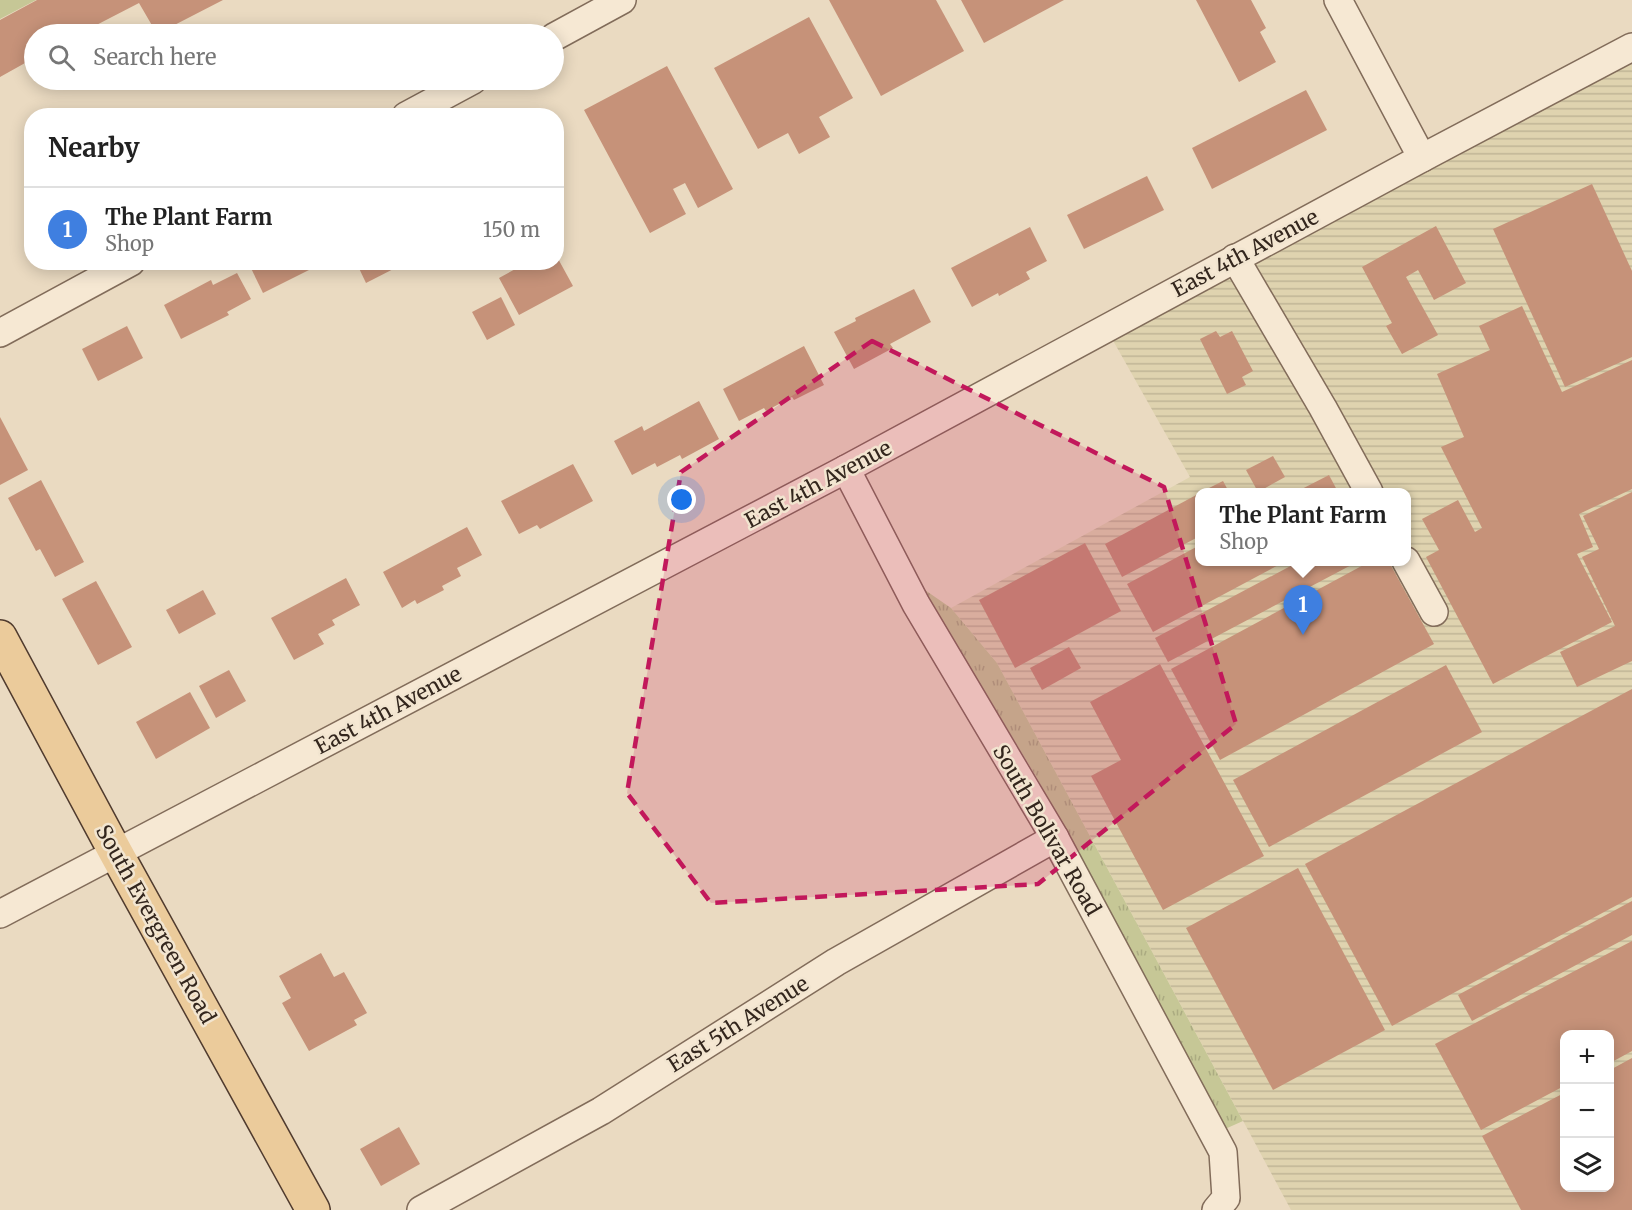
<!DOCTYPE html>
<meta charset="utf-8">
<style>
body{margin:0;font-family:Merriweather,serif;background:#f6f6f6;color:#222}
.controls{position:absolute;right:18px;bottom:18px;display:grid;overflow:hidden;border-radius:12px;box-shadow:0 3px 15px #0003}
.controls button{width:54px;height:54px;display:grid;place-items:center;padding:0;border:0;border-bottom:2px solid #e0e0e0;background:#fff;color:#222;font:30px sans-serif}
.you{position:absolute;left:682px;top:500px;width:21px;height:21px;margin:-15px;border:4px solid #fff;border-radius:50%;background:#1a73e8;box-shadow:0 0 0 9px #1a73e833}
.badge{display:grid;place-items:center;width:39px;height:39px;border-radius:50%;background:#8d2e37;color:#fff;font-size:20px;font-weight:700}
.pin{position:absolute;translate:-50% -50px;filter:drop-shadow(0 2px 3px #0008)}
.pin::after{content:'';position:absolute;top:32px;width:21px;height:18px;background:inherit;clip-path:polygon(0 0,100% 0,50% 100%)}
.popup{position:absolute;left:1195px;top:488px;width:216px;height:78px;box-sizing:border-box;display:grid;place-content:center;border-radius:12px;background:#fff;filter:drop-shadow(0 2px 4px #0005);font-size:20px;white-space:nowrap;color:#767676}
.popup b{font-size:22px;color:#222}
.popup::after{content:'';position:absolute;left:50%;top:100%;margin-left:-12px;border:12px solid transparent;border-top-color:#fff}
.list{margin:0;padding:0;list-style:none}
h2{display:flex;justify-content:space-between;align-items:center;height:78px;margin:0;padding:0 24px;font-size:26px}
h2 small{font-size:20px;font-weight:400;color:#767676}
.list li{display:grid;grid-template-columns:39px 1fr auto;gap:18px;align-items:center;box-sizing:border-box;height:84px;padding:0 24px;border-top:2px solid #e0e0e0}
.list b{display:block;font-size:22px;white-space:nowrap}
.list p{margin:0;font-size:20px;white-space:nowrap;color:#767676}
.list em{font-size:20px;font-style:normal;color:#767676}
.icon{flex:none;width:33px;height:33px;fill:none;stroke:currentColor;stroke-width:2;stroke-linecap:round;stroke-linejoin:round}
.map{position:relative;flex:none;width:1632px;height:1210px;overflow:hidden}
.search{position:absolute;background:#fff;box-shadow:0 3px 15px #0003;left:24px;top:24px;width:540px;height:66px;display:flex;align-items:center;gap:15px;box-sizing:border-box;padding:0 21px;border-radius:33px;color:#767676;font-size:22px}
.panel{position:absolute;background:#fff;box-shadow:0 3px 15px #0003;left:24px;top:108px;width:540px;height:162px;border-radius:24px}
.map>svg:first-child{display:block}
.farmland{fill:url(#farmland-rules);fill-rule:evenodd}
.grass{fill:url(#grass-tufts)}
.green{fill:#c6c796}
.building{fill:#c69279}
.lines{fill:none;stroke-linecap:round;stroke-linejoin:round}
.minor-casing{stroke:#826c5a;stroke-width:30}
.major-casing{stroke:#503b2e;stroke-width:36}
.minor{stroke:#f6e8d3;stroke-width:27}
.major{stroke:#ebcb9b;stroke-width:33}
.marked{fill:#c2185b;fill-opacity:0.2;stroke:#c2185b;stroke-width:4.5;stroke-dasharray:12 8;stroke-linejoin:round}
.labels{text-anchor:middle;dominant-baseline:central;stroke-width:5;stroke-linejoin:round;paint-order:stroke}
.street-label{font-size:21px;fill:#33261d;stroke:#f2e5d0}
</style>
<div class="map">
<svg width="1632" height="1210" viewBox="0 0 1632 1210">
<defs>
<pattern id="farmland-rules" width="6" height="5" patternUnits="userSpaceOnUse" patternTransform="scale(1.5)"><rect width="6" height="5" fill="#dfd3af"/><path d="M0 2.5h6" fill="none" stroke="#c0b596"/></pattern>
<pattern id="grass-tufts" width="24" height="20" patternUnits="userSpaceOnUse" patternTransform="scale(1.5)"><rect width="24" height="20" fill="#c6c796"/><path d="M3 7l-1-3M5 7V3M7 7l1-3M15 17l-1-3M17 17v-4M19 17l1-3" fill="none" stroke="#abab81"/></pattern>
</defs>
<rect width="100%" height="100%" fill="#eadac1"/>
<path class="farmland" d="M1632,64V1210H1291L997,663L951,608L1190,477L1111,337L1608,73ZM1200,492H1406V562H1200ZM1564,1034H1610V1188H1564Z"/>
<path class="grass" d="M922,588L951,608L997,663L1243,1121L1225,1129L1037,778Z"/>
<path class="green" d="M0,0H36L0,19Z"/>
<g class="building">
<path d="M37,0H223L157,34L139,3L79,34H34V58L0,77V20Z"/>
<path d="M829,0H936L964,51L881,96Z"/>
<path d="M961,0H1064L984,43Z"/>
<path d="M1196,0H1251L1266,28L1260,32L1276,62L1239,82Z"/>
<path d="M809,17L853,98L819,117L830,137L799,154L788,133L758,149L714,68Z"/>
<path d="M667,66L733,189L698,208L685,183L673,189L686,214L650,233L584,110Z"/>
<path d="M1306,90L1327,130L1212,189L1192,148Z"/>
<path d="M1147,176L1164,210L1084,249L1067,215Z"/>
<path d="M1592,184L1632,271V357L1565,387L1493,229Z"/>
<path d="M1436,226L1466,283L1434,300L1418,270L1406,277L1438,335L1402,354L1386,326L1392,323L1362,267Z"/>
<path d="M1030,227L1047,261L1026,272L1030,279L999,296L998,293L972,307L951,268Z"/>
<path d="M556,255L573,286L519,315L499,278L528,262H556Z"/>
<path d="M248,262H325L263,293Z"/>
<path d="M356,262H407L366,283Z"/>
<path d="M237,273L251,299L227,312L229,315L181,339L164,305L211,280L213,285Z"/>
<path d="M914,289L931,322L890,344L893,348L854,369L834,332L856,321L855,318Z"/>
<path d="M501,297L515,325L487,340L472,312Z"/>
<path d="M1522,306L1562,392L1632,360V489L1579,514L1593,547L1577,554L1612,622L1493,684L1426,557L1439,550L1422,519L1458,500L1475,532L1482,528L1441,447L1464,437L1437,374L1490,350L1479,326Z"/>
<path d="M127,326L143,358L98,381L82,349Z"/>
<path d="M1216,331L1220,337L1232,331L1253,371L1242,377L1246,385L1227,394L1200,339Z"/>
<path d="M804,346L824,385L794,400L792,397L766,411L764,408L739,421L723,389Z"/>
<path d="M699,401L719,439L682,459L680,455L657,467L655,463L632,475L614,441L642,426L644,431Z"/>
<path d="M0,417L28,470L0,485Z"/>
<path d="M1273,456L1285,477L1258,492L1246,470Z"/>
<path d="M573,464L593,501L540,529L537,525L519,534L501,501Z"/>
<path d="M1329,475L1338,492H1296Z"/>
<path d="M41,480L84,562L55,577L40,549L36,551L8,498Z"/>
<path d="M1223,481L1229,492H1201Z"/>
<path d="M1632,492V661L1577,687L1560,652L1615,626L1582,557L1599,549L1583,516Z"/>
<path d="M1200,493V536L1122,577L1105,544Z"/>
<path d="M467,527L482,555L457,568L461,576L442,586L444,590L417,604L415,600L402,608L383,572Z"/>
<path d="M1085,543L1121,611L1015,668L979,600Z"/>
<path d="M1200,545V562H1284L1153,632L1127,584Z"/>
<path d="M1298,562H1357L1168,662L1155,638Z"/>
<path d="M1369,562H1389L1434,644L1220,760L1171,669Z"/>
<path d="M346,578L360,605L332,620L335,625L318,634L324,644L294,660L271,618Z"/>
<path d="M96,581L132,647L98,665L62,599Z"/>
<path d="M203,590L216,614L179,634L166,610Z"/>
<path d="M1069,647L1081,668L1042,690L1030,668Z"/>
<path d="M1160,664L1264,856L1163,910L1091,776L1121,760L1090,702Z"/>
<path d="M1446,665L1482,732L1269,847L1233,780Z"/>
<path d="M229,670L246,701L216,718L199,686Z"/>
<path d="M1632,689V897L1392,1026L1305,864Z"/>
<path d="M190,692L210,728L156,759L136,722Z"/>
<path d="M1298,868L1385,1030L1273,1090L1186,928Z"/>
<path d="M1632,901V935L1472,1021L1458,995Z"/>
<path d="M1632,941V1051L1610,1063V1034H1564V1086L1481,1130L1435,1044Z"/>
<path d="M321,953L334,977L344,972L367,1013L354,1020L357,1025L309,1051L282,1003L291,998L279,976Z"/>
<path d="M1632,1058V1210H1521L1482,1136L1564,1093V1188H1610V1070Z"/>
<path d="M399,1127L420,1164L381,1186L360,1149Z"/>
</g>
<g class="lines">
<g class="minor-casing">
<g id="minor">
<path d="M1338,0L1422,158"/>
<path d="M554,37L622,0"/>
<path d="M406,116L473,80"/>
<path d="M1235,258L1323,408L1369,492"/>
<path d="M0,333L131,262"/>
<path d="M846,469L916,604L1055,838L1223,1152L1226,1198L1216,1210"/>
<path d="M1406,561L1434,612"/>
<path d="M0,914L846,469L1422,158L1632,47"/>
<path d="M421,1210L601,1111L836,962L1055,838"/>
</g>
</g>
<g class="major-casing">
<path id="major" d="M0,637L116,853L313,1210"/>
</g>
<use href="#minor" class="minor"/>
<use href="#major" class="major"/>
</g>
<path class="marked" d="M872,341L1164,487L1236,724L1038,884L711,903L627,793L681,472Z"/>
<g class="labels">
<g class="street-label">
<text transform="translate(1245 253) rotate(-28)">East 4th Avenue</text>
<text transform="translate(818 484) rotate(-28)">East 4th Avenue</text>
<text transform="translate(388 710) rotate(-28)">East 4th Avenue</text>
<text transform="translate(1047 830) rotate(60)">South Bolivar Road</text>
<text transform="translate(156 924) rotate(61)">South Evergreen Road</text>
<text transform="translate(738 1024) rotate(-32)">East 5th Avenue</text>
</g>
</g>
</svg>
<div class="controls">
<button>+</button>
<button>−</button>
<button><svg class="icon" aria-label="layers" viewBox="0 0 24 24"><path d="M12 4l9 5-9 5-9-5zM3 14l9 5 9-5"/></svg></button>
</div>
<div class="you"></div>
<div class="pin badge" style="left:1303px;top:635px;background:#3f7fe0">1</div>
<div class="popup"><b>The Plant Farm</b>Shop</div>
<div class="search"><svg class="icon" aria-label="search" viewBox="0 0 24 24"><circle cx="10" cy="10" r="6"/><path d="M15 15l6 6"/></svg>Search here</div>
<section class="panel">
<h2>Nearby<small></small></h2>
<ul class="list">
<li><span class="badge" style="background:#3f7fe0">1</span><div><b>The Plant Farm</b><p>Shop</p></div><em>150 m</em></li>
</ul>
</section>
</div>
